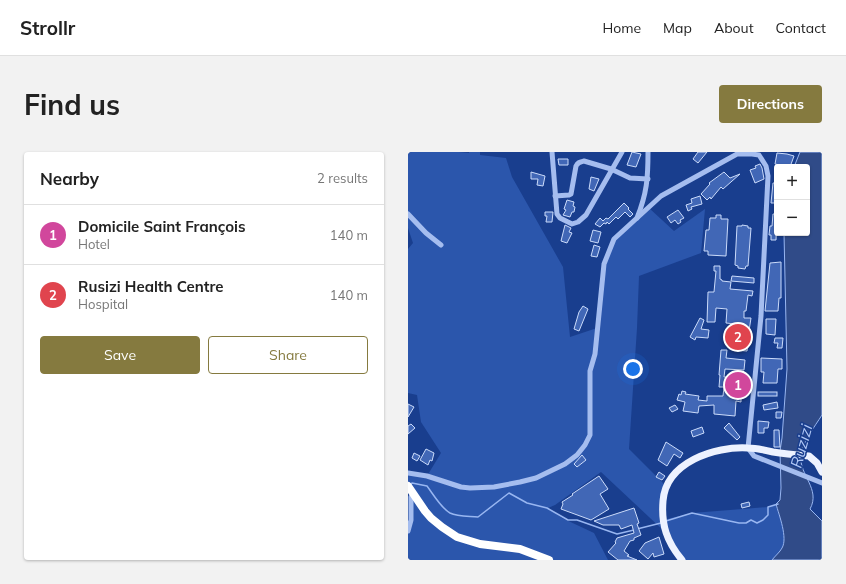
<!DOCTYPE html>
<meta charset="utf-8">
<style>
body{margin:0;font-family:Mulish,sans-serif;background:#f2f2f2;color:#222}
.controls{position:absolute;right:12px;top:12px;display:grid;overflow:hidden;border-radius:4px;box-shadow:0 1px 3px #0004}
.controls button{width:36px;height:36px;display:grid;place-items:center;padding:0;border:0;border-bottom:1px solid #e0e0e0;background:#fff;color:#222;font:20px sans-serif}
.you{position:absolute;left:225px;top:217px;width:14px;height:14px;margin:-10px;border:3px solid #fff;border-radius:50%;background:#1a73e8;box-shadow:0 0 0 6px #1a73e833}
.badge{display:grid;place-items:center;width:26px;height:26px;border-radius:50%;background:#857a3f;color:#fff;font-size:13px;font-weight:700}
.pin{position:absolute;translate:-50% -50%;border:2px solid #fff;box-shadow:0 1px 4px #0006}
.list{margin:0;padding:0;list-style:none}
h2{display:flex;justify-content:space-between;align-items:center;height:52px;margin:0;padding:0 16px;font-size:17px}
h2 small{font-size:13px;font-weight:400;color:#767676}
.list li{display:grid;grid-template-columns:26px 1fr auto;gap:12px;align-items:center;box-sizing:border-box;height:60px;padding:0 16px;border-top:1px solid #e0e0e0}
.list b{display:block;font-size:15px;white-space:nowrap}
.list p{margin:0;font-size:13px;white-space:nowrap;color:#767676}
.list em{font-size:13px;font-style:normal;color:#767676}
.actions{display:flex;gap:8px;padding:12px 16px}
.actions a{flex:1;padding:9px 0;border:1px solid #857a3f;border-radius:4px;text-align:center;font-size:14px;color:#857a3f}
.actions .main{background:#857a3f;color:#fff}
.map{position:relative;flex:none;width:414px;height:408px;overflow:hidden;border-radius:4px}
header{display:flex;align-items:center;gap:24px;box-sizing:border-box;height:56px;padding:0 20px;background:#fff;border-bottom:1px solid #e0e0e0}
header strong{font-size:19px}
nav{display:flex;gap:22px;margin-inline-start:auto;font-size:14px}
.intro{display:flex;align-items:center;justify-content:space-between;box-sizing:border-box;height:96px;padding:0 24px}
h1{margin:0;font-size:28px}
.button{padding:10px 18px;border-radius:4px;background:#857a3f;color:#fff;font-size:14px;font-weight:700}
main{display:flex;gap:24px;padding:0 24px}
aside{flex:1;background:#fff;border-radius:4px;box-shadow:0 1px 3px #0004}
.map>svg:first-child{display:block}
.green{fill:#2b56ac}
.water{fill:#304b88;stroke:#98b6f1}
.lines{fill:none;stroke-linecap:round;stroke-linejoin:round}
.stream{stroke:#98b6f1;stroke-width:1.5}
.building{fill:#4167b6;stroke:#cbdbfa}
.minor{stroke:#a5bdef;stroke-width:5}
.major{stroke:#edf2ff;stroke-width:7}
.highway{stroke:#fff;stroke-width:8}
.labels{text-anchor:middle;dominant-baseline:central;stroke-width:3;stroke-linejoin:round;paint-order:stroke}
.water-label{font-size:16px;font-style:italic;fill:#b1c8f6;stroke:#193e8e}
</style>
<header>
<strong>Strollr</strong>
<nav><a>Home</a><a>Map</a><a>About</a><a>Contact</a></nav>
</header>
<div class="intro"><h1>Find us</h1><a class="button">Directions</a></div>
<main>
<aside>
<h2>Nearby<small>2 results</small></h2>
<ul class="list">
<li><span class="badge" style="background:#d1479c">1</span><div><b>Domicile Saint François</b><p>Hotel</p></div><em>140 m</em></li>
<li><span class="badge" style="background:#e0444e">2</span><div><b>Rusizi Health Centre</b><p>Hospital</p></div><em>140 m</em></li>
</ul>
<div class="actions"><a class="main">Save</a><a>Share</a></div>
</aside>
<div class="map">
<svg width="414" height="408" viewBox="0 0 414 408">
<rect width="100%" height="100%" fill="#193e8e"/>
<path class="green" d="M0,0H51L61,1V0H72V3L98,6L104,25L155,115L162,185L189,176L195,123L206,87L241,56L266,79L297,57L293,101L231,124L229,176L221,297L259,335L255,368L284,361L360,355L368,352C371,362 379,384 375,393C373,399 368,403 364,408H274L257,380L193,320L147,353L140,356L154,366L186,381L200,408H0V379L3,345L0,334V321L19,324L33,301L13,270L9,243L0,241V97L5,91L0,76Z"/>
<path class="water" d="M392,0H414V263C407,274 394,291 393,304C391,323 413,337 402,357L414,369V408H364C367,404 372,400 374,396C380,386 371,363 368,352L372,348L373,336L372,299L374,286L379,217L376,81H399V15H386Z"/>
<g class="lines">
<g class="stream">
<path d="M2,333L4,331L19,334C25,342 33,356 42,361C50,365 62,364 70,365L101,341L119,351L139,356L160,368H169L209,382L226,378"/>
<path d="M258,369L284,361L331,371H338L343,368L349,371L355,368L360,363V355L370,352"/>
<path d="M229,377L253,371"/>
</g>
</g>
<g class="building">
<path d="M224,0L233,2L228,15L219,13Z"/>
<path d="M290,0H299L290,11L285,7Z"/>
<path d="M369,1L379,2L386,4L382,15L367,12Z"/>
<path d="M150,7H160V13H151Z"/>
<path d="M352,12L354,16L356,27L347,31L342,18L348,16L347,14Z"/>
<path d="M123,20L137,24L135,34L129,33L130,27H123Z"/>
<path d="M316,20L322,26L332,22L315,37L313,35L303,47L302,45L299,48L293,42L302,32L301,31Z"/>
<path d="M183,25L191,27L186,39L181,37Z"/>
<path d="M365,31H369V51H363Z"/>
<path d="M292,44L294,52L283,55L284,57L280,59L278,53L284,51L283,47Z"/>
<path d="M159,48L166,50L165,54L167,55L166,60H164L162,65L155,63L158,58L156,57Z"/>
<path d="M216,51L221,56L220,57L225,62L222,65L217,60L210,67L208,65L201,72L199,70L198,72L196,71L192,75L187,72L192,66L195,69L198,66L200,67Z"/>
<path d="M270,58L276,66L272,68L273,70L270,72L267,68L263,71L259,65Z"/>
<path d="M137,60H145L144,70H138L139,64H137Z"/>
<path d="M365,62H369L368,88H363V83H361L362,74H364Z"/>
<path d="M308,63H313V67H320L318,104L300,103V99H296L298,78H301L302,66H308Z"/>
<path d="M157,73L163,76L161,80L164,81L159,91L153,89Z"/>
<path d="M334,73L340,74V76H343L340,114H338L337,117L330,116V114L327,113L329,74H334Z"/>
<path d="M185,78L193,80L190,91L182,89Z"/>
<path d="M186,93L192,95L189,105L183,104Z"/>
<path d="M373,110V146H371L370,159H357L362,111Z"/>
<path d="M306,114H312V127L314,128V129L323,130L322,137L345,139L344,144L340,143L338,159H336V166H343L341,179H335L334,193H340L339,199L325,198L327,172L318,171L319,157L308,156L307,170H299L300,140H306L308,119H306Z"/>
<path d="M324,124L346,126V131L323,129Z"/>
<path d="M175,154L180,157L171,179L166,177L171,160Z"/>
<path d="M292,166L296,168L293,177L301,178L300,186L288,185L287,188L282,185Z"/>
<path d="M358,167H368L367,183L358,182Z"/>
<path d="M367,186H375L374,196H369L370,191H366Z"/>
<path d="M313,198H319L318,206L337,208L336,218L317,217L316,225H325L326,239H332L331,245H333V250L328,249L327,264L306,262V253L291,254L290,261L275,259L277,250L269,248L271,242L273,243L274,239L278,240L277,242L291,244L290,248L299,249V244H315L316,235H311L312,223H311Z"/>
<path d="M353,206L374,207V217H370L369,231H355L356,220H353Z"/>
<rect x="350" y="240" width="19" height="4"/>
<path d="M369,250L370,256L356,258L355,253Z"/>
<path d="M0,252L6,255L0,265Z"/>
<path d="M267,253L270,257L264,260L261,256Z"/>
<path d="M368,260H374L373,266H368Z"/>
<path d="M350,269L361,270L360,276H356V281H350Z"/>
<path d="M321,271L332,285L329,288L316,276Z"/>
<path d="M3,272L7,276L0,282V274Z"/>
<path d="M294,275L296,281L285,285L283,279Z"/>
<path d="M366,278H371L372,295H366Z"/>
<path d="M258,290L275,301L272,306L266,302L259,314L250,308Z"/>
<path d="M18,297L26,301L24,309L22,308L20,313L12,308Z"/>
<path d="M6,301L12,304L9,309L4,306Z"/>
<path d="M174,303L178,308L169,315L166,312Z"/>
<path d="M251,320L257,324L254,328L248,325Z"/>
<path d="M191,324L200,337L192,342L201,357L183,368L153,357L155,352L154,350L165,343L164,342Z"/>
<path d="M341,350L342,354L334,356L333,352Z"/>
<path d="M226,356L231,371L229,372L233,383L226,386V388L222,389L216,399L221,403L219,404L229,408H210L200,400L208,391L207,390L209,386L226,381L224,373L213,377L211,373H195L186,369Z"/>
<path d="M251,385L256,402L246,405L245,401L240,407L231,399L237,391Z"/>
</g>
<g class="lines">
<g class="minor">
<path d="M144,0L149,62L152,66L164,72L170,70L178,63L214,0"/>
<path d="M147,44L161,43L163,42L168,14C170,10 172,10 176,9L203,17L222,26L240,27"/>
<path d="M0,62L18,81L33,93"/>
<path d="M229,66C239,41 240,26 240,0"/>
<path d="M0,321L19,324L53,335L62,336L86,335L112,330L128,326L157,312L169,303L177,293L182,283V219L187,202L196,112L206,87L253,44L329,2H344L351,3L358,14L360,24L353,164L340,296L346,304L414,331"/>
<path d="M0,379L3,368V345"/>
</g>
<path class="major" d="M274,408C259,390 253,373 255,349C258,310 307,294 340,296C349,296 357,298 365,300C377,302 389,303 401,304L409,311L414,320"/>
<path class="highway" d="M0,334L17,359L23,366L34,375L49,385L72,392L112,397L141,408"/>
</g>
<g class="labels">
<g class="water-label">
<text transform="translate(393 294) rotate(-75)">Ruzizi</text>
</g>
</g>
</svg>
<div class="controls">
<button>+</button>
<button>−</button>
</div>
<div class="you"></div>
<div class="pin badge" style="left:330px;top:233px;background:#d1479c">1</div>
<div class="pin badge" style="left:330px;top:185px;background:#e0444e">2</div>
</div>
</main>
